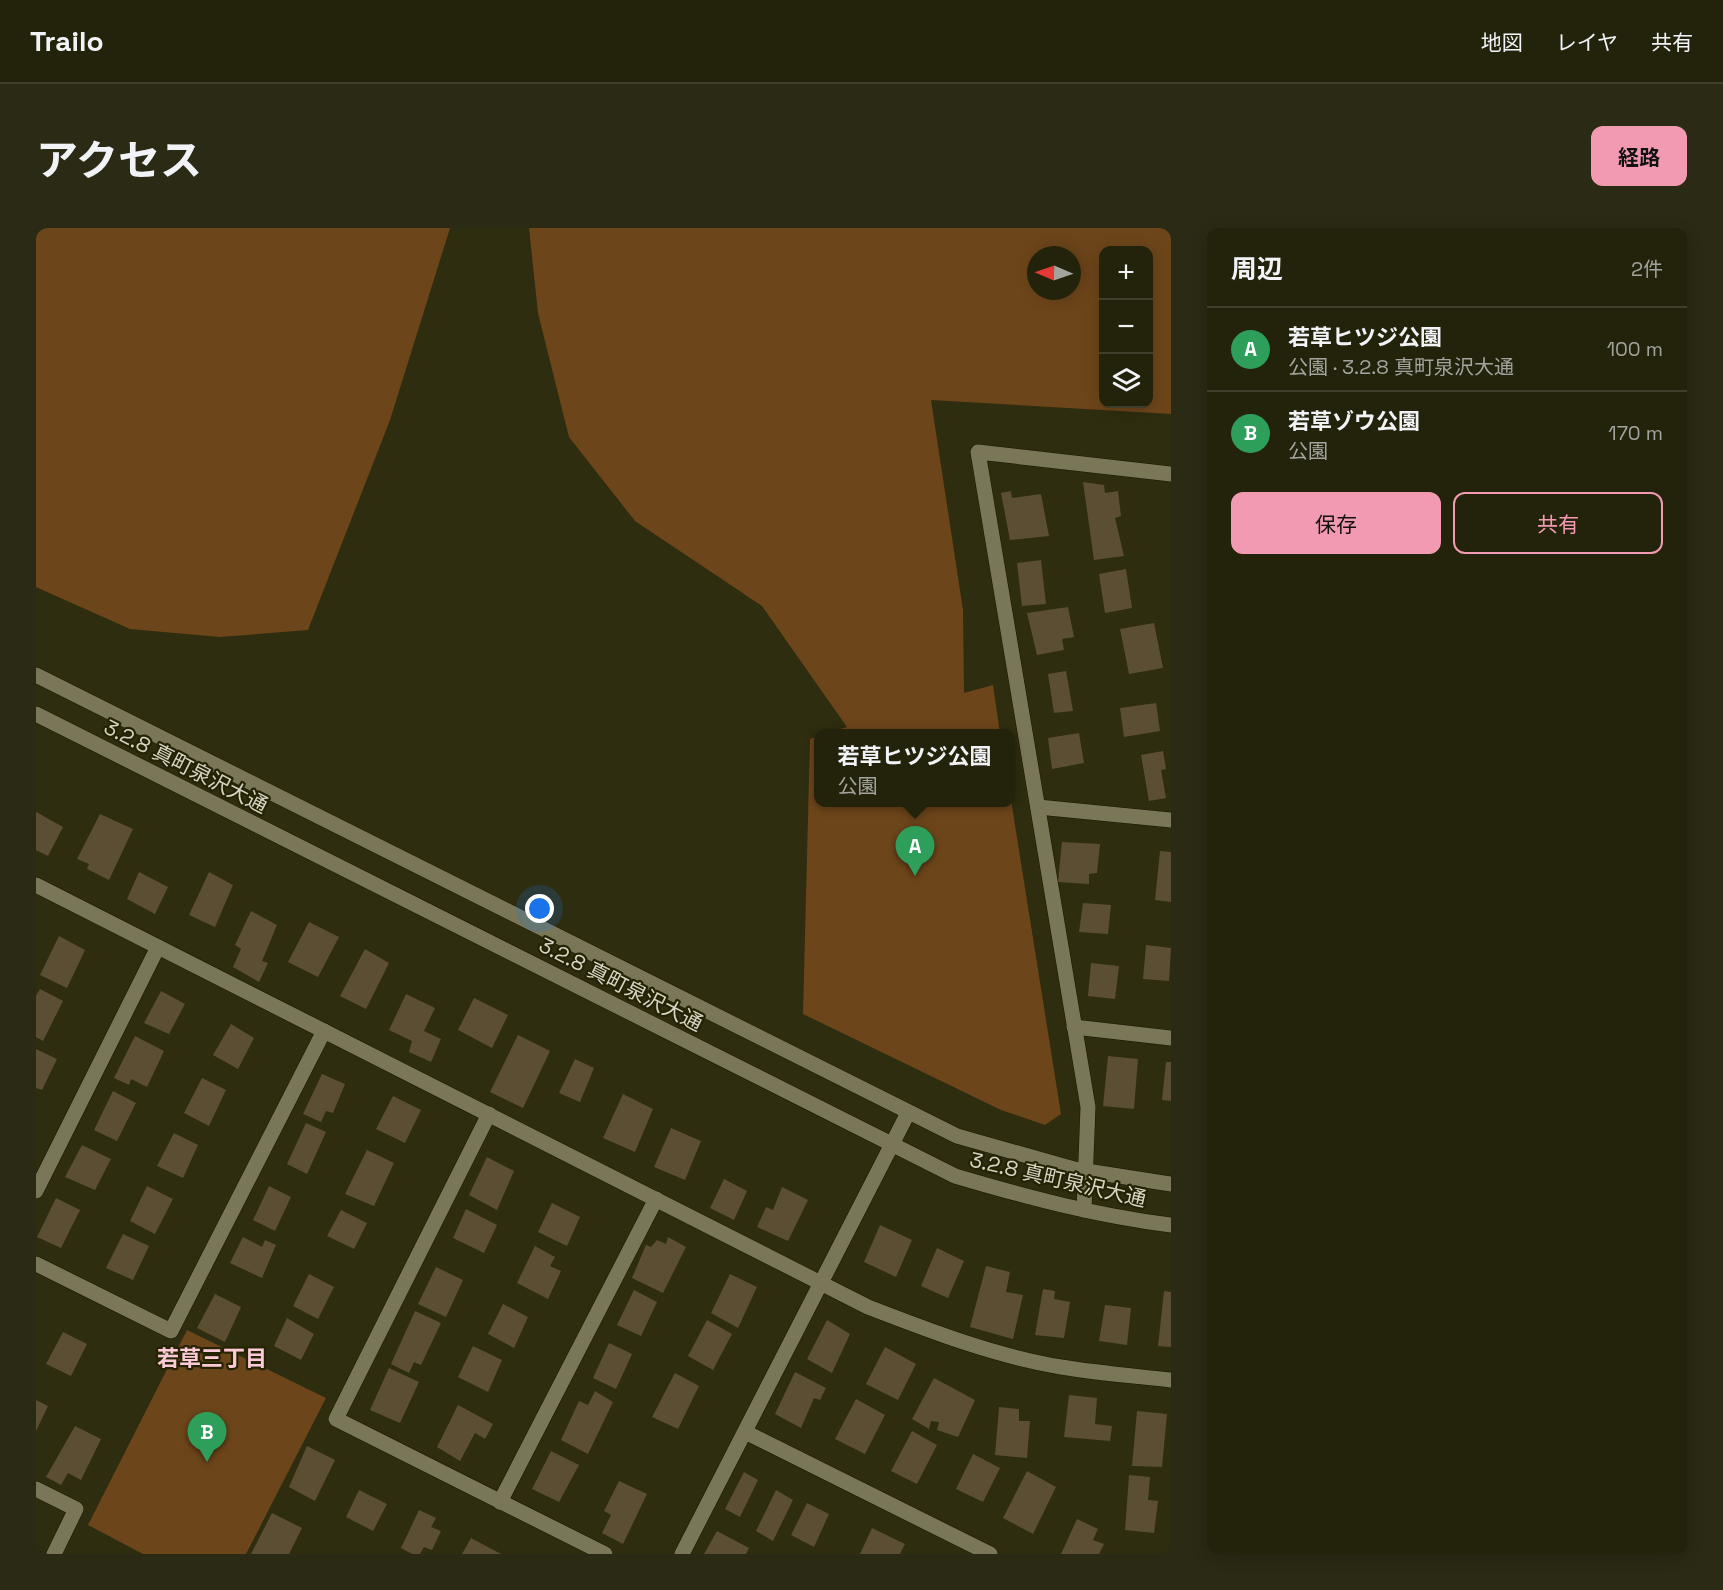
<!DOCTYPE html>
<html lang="ja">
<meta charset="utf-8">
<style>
body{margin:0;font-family:"Space Grotesk","Noto Sans JP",sans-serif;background:#2b2a14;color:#f1f3f6}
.controls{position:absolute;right:18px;top:18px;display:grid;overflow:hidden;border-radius:12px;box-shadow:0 3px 15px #0003}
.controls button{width:54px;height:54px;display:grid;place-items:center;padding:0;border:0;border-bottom:2px solid #403f2c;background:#23220b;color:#f1f3f6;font:30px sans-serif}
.compass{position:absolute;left:991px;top:18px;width:54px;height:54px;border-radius:50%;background:#23220b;box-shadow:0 3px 15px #0003;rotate:272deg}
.you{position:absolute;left:504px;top:681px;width:21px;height:21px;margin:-15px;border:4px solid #fff;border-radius:50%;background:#1a73e8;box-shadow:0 0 0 9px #1a73e833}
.badge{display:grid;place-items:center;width:39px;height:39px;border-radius:50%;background:#f19ab2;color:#fff;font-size:20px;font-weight:700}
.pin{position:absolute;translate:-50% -50px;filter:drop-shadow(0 2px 3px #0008)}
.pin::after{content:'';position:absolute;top:32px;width:21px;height:18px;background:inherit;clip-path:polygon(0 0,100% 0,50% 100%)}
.popup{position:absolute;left:778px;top:501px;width:201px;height:78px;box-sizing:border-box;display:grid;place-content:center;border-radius:12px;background:#23220b;filter:drop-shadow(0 2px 4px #0005);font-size:20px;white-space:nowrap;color:#a3a49d}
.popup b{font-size:22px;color:#f1f3f6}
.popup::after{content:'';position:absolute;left:50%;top:100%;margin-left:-12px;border:12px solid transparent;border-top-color:#23220b}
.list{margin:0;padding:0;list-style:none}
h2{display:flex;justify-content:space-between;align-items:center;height:78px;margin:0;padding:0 24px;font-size:26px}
h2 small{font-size:20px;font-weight:400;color:#a3a49d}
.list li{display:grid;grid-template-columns:39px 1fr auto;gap:18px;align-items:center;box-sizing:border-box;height:84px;padding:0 24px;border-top:2px solid #403f2c}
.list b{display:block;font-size:22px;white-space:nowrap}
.list p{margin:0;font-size:20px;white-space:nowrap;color:#a3a49d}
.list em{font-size:20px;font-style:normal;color:#a3a49d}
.actions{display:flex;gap:12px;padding:18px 24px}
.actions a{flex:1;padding:14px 0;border:2px solid #f19ab2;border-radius:12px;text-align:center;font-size:21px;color:#f19ab2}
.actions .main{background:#f19ab2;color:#111}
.icon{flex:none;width:33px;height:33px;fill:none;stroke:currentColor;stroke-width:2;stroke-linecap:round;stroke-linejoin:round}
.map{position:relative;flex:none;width:1135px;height:1326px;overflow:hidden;border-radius:12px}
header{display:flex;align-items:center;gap:36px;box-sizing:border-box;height:84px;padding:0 30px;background:#23220b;border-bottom:2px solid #403f2c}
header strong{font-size:28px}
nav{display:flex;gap:33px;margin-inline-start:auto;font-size:21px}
.intro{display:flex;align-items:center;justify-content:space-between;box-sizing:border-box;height:144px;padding:0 36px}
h1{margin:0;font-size:42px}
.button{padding:15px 27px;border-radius:12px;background:#f19ab2;color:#111;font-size:21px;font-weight:700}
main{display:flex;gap:36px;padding:0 36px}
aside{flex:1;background:#23220b;border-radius:12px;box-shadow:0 3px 15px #0003}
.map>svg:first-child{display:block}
.green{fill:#6d451a;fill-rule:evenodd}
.building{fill:#5c4e32}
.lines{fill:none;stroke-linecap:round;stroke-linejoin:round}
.minor-casing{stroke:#181500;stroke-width:16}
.tertiary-casing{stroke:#181500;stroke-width:16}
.minor{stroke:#797757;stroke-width:15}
.tertiary{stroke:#797757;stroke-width:15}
.labels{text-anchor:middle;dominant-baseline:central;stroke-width:4.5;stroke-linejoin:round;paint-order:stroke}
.street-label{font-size:21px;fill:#d6d5c4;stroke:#262305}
.neighbourhood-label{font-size:22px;font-weight:bold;fill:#fcc9d6;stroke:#262305}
</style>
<header>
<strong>Trailo</strong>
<nav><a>地図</a><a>レイヤ</a><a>共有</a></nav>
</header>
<div class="intro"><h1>アクセス</h1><a class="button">経路</a></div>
<main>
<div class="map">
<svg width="1135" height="1326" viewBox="0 0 1135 1326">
<rect width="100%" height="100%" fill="#2f2d0f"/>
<g class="green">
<path d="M0,0H414L354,192L272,402L184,409L94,401L0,359Z"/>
<path d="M493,0H1135V186L895,172L927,382L928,465L957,457L964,505H791L811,499L726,378L599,293L533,209L502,85ZM1112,22V176H1068V22ZM1000,27H1036V63H1000Z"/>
<path d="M783,508V574L975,572L1025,886L1009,897L965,882L767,786L774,511Z"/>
<path d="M151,1102L290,1170L210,1326H107L52,1297Z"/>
</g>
<g class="building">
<path d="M1047,254L1068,257L1069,265L1082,263L1085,288L1079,290L1088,328L1058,332Z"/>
<path d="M975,263L976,270L1005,266L1013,308L974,312L965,265Z"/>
<path d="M1005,332L1010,376L986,378L981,335Z"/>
<path d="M1090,341L1096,380L1069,385L1063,346Z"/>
<path d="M1032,379L1038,409L1026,411L1028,422L1001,427L991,385Z"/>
<path d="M1118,395L1127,440L1093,446L1084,401Z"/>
<path d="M1030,443L1037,483L1018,485L1012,446Z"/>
<path d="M1120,475L1124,503L1088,509L1084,480Z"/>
<path d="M1043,505L1048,535L1016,541L1012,510Z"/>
<path d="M1127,523L1130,541L1125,542L1130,570L1113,573L1105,527Z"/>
<path d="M0,584L27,599L12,628L0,622Z"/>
<path d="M64,586L97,601L73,652L51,641L53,636L41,631Z"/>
<path d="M1026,614L1064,616L1061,645L1053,646V656L1022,654Z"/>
<path d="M1124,623L1135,624V674L1119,672Z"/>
<path d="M103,644L132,659L119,686L91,671Z"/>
<path d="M173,644L197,657L179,699L153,687Z"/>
<path d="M1047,675L1075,677L1072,706L1043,704Z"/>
<path d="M215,683L241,697L226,733L232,735L223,754L197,739L205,721L199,717Z"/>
<path d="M273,694L303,709L282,749L252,734Z"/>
<path d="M23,708L49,722L31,760L4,747Z"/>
<path d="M1110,717L1135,720L1133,753L1107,751Z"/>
<path d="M329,721L353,735L330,781L304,768Z"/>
<path d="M1055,735L1083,738L1079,771L1052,768Z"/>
<path d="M4,761L27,773L7,813L0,809V768Z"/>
<path d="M125,763L149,776L133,806L108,795Z"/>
<path d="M370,766L399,780L388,803L405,811L395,834L373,824L376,813L353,802Z"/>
<path d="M438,770L472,787L456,820L422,802Z"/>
<path d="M195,796L218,810L202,841L177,827Z"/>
<path d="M482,807L514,823L487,880L454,864Z"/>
<path d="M99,808L128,823L111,859L95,851L93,857L78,850Z"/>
<path d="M0,821L21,831L6,862L0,860Z"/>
<path d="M1072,828L1102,831L1098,881L1067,878Z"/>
<path d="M539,831L558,840L544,874L523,865Z"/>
<path d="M1130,834H1135V873L1126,872Z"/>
<path d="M286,846L309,856L297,885L290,883L285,894L267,886Z"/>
<path d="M166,850L190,862L173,898L148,885Z"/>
<path d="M77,863L100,875L81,913L58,902Z"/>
<path d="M587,866L617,881L599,924L567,910Z"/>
<path d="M357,868L385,882L369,915L340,901Z"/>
<path d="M270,895L290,904L271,946L251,936Z"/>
<path d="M635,900L665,913L649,952L618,939Z"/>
<path d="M138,905L162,917L147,950L121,938Z"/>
<path d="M46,917L75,931L59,962L29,949Z"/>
<path d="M331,922L358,935L338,978L309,966Z"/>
<path d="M451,929L478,943L461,982L433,967Z"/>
<path d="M688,951L711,963L698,992L674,980Z"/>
<path d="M111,958L137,971L119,1006L94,993Z"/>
<path d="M233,958L255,969L239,1003L217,992Z"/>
<path d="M746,959L772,972L752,1013L721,999L730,979L737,982Z"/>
<path d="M20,970L44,982L25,1020L1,1009Z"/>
<path d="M516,975L544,989L531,1018L502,1004Z"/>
<path d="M430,981L461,997L448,1025L417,1010Z"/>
<path d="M305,982L331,995L318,1021L291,1008Z"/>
<path d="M844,997L876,1012L860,1049L828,1034Z"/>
<path d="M87,1006L113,1018L97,1052L70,1040Z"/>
<path d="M207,1009L226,1019L229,1012L240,1017L226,1050L194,1035Z"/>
<path d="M632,1009L650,1019L627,1065L596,1050L610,1017L615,1019L621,1012L630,1016Z"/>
<path d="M499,1018L519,1029L514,1038L525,1043L512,1071L481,1055Z"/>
<path d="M901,1020L928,1033L912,1070L885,1058Z"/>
<path d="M950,1038L974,1044L970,1064L987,1067L977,1111L934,1099Z"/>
<path d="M400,1039L427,1052L410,1089L382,1076Z"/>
<path d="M273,1046L298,1059L282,1091L257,1078Z"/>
<path d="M694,1046L721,1059L702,1100L675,1085Z"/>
<path d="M1007,1061L1019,1063L1018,1071L1034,1074L1028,1110L999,1107Z"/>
<path d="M598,1062L621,1074L605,1108L581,1097Z"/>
<path d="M1128,1063L1135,1064V1119L1122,1118Z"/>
<path d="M179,1066L205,1079L189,1114L161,1100Z"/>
<path d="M467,1076L492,1089L478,1120L452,1106Z"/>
<path d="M1069,1077L1095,1080L1091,1117L1063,1113Z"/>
<path d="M379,1083L405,1095L385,1137L378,1134L373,1145L355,1136Z"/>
<path d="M251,1090L278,1106L265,1132L238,1118Z"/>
<path d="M671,1092L696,1106L677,1142L652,1128Z"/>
<path d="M791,1092L814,1106L796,1145L771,1131Z"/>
<path d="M27,1104L51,1116L35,1148L10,1136Z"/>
<path d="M573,1115L596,1126L580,1161L557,1150Z"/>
<path d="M437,1118L466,1132L452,1164L422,1149Z"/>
<path d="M849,1119L880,1136L862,1172L830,1156Z"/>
<path d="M353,1140L383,1154L364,1195L334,1182Z"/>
<path d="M759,1144L790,1160L784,1172L778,1170L765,1200L739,1186Z"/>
<path d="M639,1145L663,1158L642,1201L616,1189Z"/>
<path d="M898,1150L939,1172L922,1209L901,1202L903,1194L895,1193L893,1201L876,1191Z"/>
<path d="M559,1163L577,1174L552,1226L525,1212L543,1173L552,1177Z"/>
<path d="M1033,1167L1061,1170L1059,1196L1076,1198L1074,1213L1028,1209Z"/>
<path d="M820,1171L849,1187L829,1226L799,1211Z"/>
<path d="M0,1172L12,1178L0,1203Z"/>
<path d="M422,1177L457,1196L449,1211L439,1205L424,1233L401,1219Z"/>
<path d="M963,1179L983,1181V1193H994L991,1230L959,1227Z"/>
<path d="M1101,1183L1131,1186L1126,1239L1096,1238Z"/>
<path d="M39,1198L65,1211L45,1252L32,1245L25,1257L10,1249Z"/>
<path d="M876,1203L901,1217L881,1256L855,1243Z"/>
<path d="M271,1218L299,1232L279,1273L253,1259Z"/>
<path d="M515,1223L543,1237L523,1274L496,1261Z"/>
<path d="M937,1226L964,1240L947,1274L920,1261Z"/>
<path d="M991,1243L1020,1259L997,1306L967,1290Z"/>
<path d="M708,1244L722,1252L704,1289L689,1281Z"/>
<path d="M1093,1247L1114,1249L1112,1272L1122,1273L1118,1305L1089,1302Z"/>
<path d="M583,1253L611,1266L587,1316L566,1305L575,1287L568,1283Z"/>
<path d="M323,1262L351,1276L337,1303L310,1289Z"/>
<path d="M740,1262L757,1272L737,1313L720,1303Z"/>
<path d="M771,1275L793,1286L778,1319L755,1307Z"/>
<path d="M383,1282L400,1290L395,1299L405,1303L396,1322L388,1319L384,1326H376L365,1320Z"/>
<path d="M236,1285L266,1300L253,1326H215Z"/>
<path d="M1041,1291L1062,1301L1057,1312L1068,1316L1063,1326H1025Z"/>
<path d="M836,1300L869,1316L864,1326H824Z"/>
<path d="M681,1303L713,1320L710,1326H668Z"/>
<path d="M435,1310L465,1326H426Z"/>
</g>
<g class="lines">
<g class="minor-casing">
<g id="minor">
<path d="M1002,579L1135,592"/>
<path d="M0,657L832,1079C894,1103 959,1128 1025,1139C1061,1145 1099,1148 1135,1152"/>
<path d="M1038,799L1135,810"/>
<path d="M453,886L300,1191L569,1326"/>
<path d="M0,963L122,719"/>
<path d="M1048,982L1052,879L942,224L1135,246"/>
<path d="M0,1036L135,1103L288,803"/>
<path d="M709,1204L954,1326"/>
<path d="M0,1261L40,1281L18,1326"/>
<path d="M464,1274L620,971"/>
<path d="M646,1326L872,885"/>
</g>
</g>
<g class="tertiary-casing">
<g id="tertiary">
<path d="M0,447L921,908L1038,941L1135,956"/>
<path d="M0,486L919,948C990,969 1061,988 1135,997"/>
</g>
</g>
<use href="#minor" class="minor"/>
<use href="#tertiary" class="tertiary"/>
</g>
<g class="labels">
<g class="street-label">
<text transform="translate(150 538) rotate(27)">3.2.8 真町泉沢大通</text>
<text transform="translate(585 756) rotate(27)">3.2.8 真町泉沢大通</text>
<text transform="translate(1022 951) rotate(13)">3.2.8 真町泉沢大通</text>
</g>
<g class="neighbourhood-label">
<text x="176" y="1130">若草三丁目</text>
</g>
</g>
</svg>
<div class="controls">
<button>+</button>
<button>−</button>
<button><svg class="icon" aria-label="layers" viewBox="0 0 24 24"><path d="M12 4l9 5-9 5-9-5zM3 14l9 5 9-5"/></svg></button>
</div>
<svg class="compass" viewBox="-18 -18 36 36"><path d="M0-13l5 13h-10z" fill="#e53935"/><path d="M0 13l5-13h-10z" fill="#a3a49d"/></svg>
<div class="you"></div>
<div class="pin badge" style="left:879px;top:648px;background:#2e9e5b">A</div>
<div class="popup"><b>若草ヒツジ公園</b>公園</div>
<div class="pin badge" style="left:171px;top:1234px;background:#2e9e5b">B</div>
</div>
<aside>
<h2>周辺<small>2件</small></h2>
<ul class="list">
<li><span class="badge" style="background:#2e9e5b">A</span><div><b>若草ヒツジ公園</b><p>公園 · 3.2.8 真町泉沢大通</p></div><em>100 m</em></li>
<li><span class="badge" style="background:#2e9e5b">B</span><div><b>若草ゾウ公園</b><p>公園</p></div><em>170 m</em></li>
</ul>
<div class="actions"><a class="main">保存</a><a>共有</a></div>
</aside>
</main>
